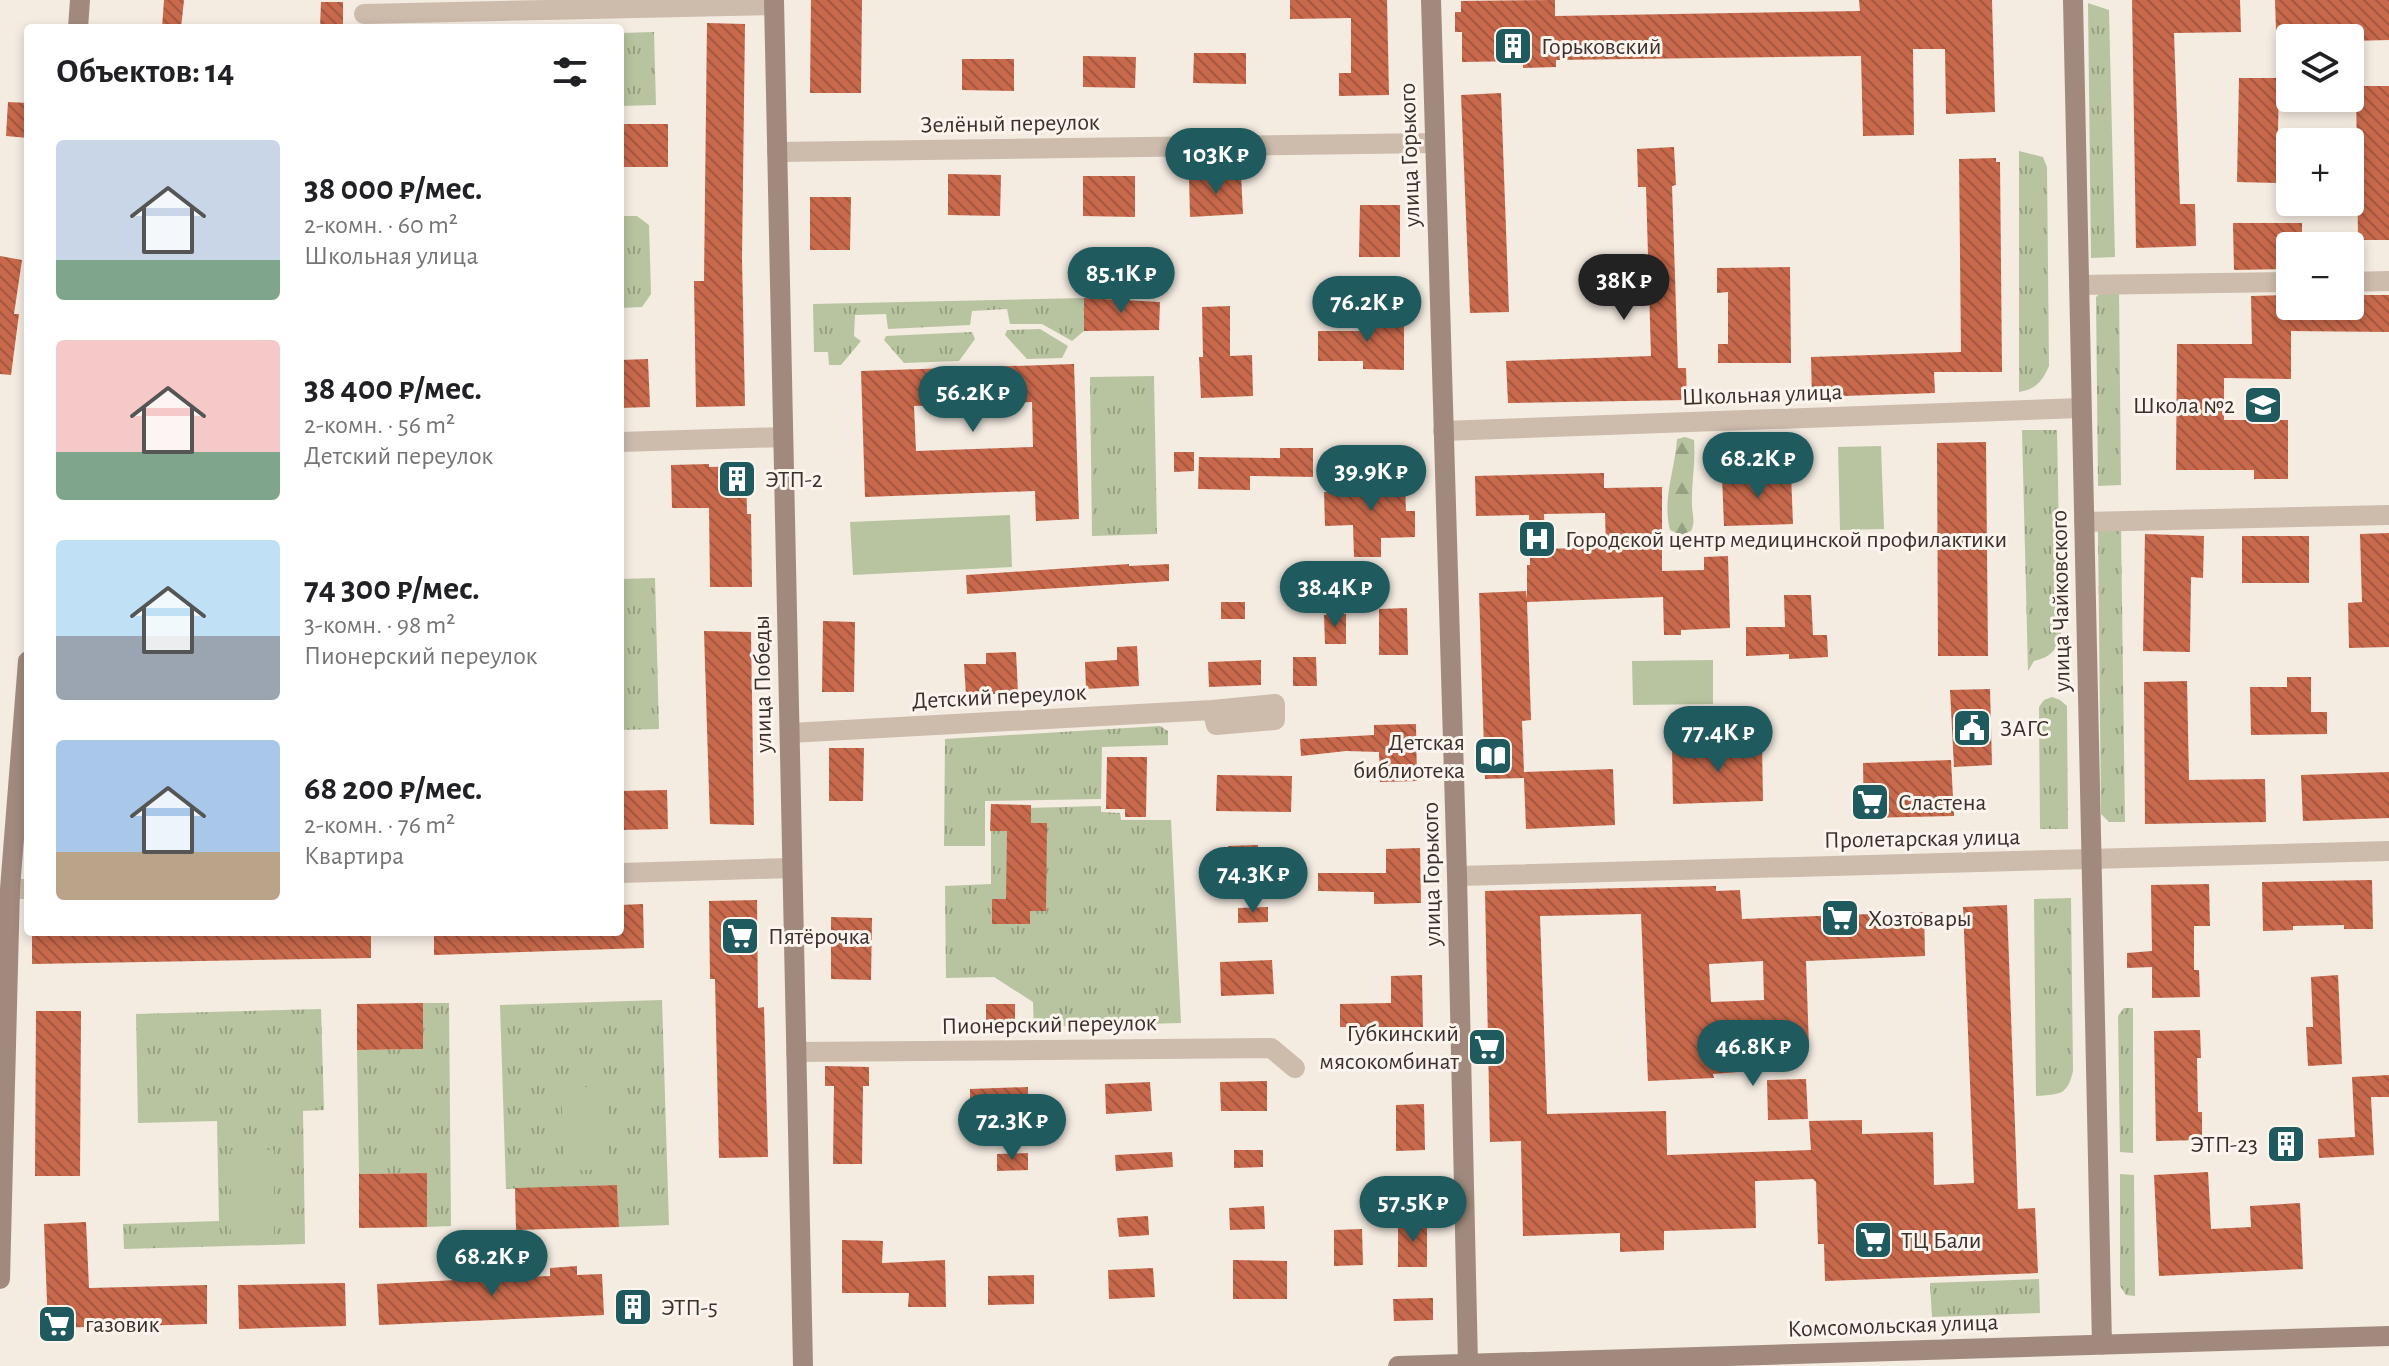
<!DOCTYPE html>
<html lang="ru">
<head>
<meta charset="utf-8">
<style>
  body { margin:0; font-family:"Alegreya Sans",sans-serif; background:#f6f6f6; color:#202124; height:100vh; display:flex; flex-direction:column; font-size:30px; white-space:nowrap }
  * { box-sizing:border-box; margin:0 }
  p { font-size:26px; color:#757577 }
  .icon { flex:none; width:44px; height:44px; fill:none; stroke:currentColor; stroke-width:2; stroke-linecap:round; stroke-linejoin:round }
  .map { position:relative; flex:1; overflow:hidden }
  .sheet { position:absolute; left:24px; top:24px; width:600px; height:912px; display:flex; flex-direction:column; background:#fff; border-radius:8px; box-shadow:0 4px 12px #0003 }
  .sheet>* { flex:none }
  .fabs { position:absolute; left:2276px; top:24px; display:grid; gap:16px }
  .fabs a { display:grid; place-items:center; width:88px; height:88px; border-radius:8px; background:#fff; box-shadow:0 4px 12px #0003; font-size:40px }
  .price { position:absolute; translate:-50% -68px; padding:0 18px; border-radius:28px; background:#1f5a5e; color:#fff; font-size:26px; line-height:52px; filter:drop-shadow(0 2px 4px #0008) }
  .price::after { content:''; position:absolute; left:50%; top:48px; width:24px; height:18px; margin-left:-12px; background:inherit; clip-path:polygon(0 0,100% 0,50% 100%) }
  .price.active { background:#222; color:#fff }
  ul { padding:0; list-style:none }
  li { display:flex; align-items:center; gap:24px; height:200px; padding:0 32px }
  li span { display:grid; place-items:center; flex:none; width:224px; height:160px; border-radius:8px; color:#555 }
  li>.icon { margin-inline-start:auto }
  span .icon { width:96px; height:96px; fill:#fffc; stroke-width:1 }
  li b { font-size:34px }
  h2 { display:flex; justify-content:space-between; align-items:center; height:96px; padding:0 32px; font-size:34px }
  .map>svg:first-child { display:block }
  .grass { fill:url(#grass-tufts) }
  .forest { fill:url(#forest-firs) }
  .garden { fill:#b8c4a0 }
  .building { fill:url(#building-back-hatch); fill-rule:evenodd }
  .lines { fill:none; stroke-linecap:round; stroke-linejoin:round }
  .street { stroke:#cdbbac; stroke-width:20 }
  .secondary { stroke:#a18a7d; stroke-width:20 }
  .labels { text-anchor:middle; stroke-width:6; stroke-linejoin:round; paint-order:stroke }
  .poi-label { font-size:24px; fill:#3b302b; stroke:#fbf5ee; text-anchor:start }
  .street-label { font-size:24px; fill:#3b302b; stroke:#fbf5ee }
</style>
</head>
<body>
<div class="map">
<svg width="2389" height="1366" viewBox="0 0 2389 1366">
  <defs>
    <pattern id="grass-tufts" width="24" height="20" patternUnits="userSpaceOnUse" patternTransform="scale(2)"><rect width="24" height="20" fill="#b8c4a0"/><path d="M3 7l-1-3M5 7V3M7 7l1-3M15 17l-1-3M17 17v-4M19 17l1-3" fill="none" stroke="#97a083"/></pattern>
    <pattern id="forest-firs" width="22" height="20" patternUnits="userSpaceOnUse" patternTransform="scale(2)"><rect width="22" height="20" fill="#b8c4a0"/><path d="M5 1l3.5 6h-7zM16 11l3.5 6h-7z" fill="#97a083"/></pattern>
    <pattern id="building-back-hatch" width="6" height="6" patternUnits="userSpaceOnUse" patternTransform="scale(2)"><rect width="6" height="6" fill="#c8694b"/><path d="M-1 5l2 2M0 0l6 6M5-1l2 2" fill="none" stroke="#a4573f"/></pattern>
  </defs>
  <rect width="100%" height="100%" fill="#f4ebe1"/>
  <path class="grass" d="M2088,3L2109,10L2115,257L2091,258Z
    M654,32L656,105L620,106V33Z
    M2019,151L2043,157L2047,167L2049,366C2042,382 2036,389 2019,392Z
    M620,216H637L649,225L651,294L642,307L620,308Z
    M2104,290L2119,291L2121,485L2098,486L2096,297Z
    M1084,298V331L1072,341L1042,324H1010L1007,309L972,311L970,325L888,329L886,314L855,315L854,336L861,341L841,365H829L828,352H814L813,304Z
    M1040,329L1068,346L1062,358L1027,359L1005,335L1007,330Z
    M972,332L975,339L959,361L904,363L884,340L886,336Z
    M1154,376L1157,534L1092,536L1090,377Z
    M2057,430L2061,636C2055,652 2050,657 2034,661L2028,671L2022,430Z
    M2121,529L2125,822H2109L2101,814L2098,530Z
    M655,578L659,729L620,730V579Z
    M2052,697L2060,700L2067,706L2068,829H2040L2039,707L2044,700Z
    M1160,726L1168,731V745L1102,747L1101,799L985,801V846H944L945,739Z
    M1101,806V812L1120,813L1121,820H1171L1181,1023L1034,1027L1033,1002L994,977L946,978L945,886L991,884V809Z
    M2071,898L2073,1071C2067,1096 2060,1094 2036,1096L2034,899Z
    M662,1000L669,1225L619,1227L617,1185L506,1189L500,1005Z
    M423,1003H449L451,1226L427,1227L426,1173L359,1174L357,1050L423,1049Z
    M2124,1008H2133V1153L2120,1152L2118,1016Z
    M321,1009L324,1110L303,1111L305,1244L124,1249L123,1224L219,1221L217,1121L138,1123L136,1014Z
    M2120,1174L2134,1175L2135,1296L2126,1295L2120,1286Z
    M2039,1279L2040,1313L1932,1317L1930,1283Z"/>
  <path class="forest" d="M1685,437L1694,440C1696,463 1691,484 1692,505C1692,515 1696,521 1691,531L1681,535L1670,530C1662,499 1675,470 1677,439Z"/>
  <path class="garden" d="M1881,446L1884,529L1840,530L1838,447Z
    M1010,515L1012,567L853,575L850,522Z
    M1713,660V704L1633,705L1632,661Z
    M606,1086L610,1169L565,1171L561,1088Z
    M231,1150H274V1237L231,1238Z"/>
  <path class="building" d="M164,0H184L181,28H162Z
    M811,0H862L861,93H810Z
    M1290,0H1387L1389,95L1339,96V73H1351V18L1290,19Z
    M1555,0V16L1860,11L1859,0H1992L1995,112L1946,114L1945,49H1913L1914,135L1863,136L1861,56L1556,60V67L1523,68V61L1462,62V32H1455V12H1461V1Z
    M2132,0H2240L2241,32L2174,33L2180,204H2195L2196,246L2136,248Z
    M2275,0H2389V40L2350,41L2347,28L2276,31Z
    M321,2H343V28H320Z
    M707,23L745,24L742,259L745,406L696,407L694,281H704Z
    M1194,53H1246V84L1193,83Z
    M1083,56L1136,57L1135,88L1083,87Z
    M962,59H1014V91L962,90Z
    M2239,78H2279L2277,183L2237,182Z
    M2356,86H2389V240H2358Z
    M1501,93L1509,312L1470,313L1461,95Z
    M8,102L28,103V138L6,136Z
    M620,124H668V167H620Z
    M1674,147L1676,185L1672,186L1678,368H1686L1687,400L1508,403L1506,361L1651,356L1646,187H1638L1637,149Z
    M1996,158V162H2000L2002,372H1934L1935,393L1812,397L1811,357L1961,352L1959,159Z
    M948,174L1001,175L1000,216L948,215Z
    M1241,174L1243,214L1190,217L1189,177Z
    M1083,176H1135V217L1083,216Z
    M810,197H851L850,250H810Z
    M1360,205H1400V257H1359Z
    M2233,223H2302V246H2290V269L2234,270Z
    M0,256L22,260L14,314H19L11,375L0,374Z
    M1790,267L1791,363H1718V344H1728V292L1717,293V268Z
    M2290,295V306H2350V295H2389V332L2291,331V379L2224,378V420H2288V479H2254V470H2176L2177,344H2252L2251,296Z
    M1084,298L1160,302L1159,330L1084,331Z
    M1230,306V356L1252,355L1253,396L1201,398L1199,357H1203L1202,307Z
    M1364,317H1404V370L1363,369V361H1318V331H1364Z
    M648,359L650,407L620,408V360Z
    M1074,364L1079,519L1036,521L1035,491L865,497L861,371ZM1032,402L1033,447L916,451L914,406Z
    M1986,442L1988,656H1938L1937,443Z
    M1280,448H1313V477L1250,476V490L1198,489L1199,457L1280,458Z
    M1174,452H1194V471L1174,472Z
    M709,464V467L746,466L747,514H751L752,587H710L709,508H672L671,465Z
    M1368,471H1391V485H1405L1406,511H1415V537L1381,538V557H1354L1353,525L1325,526L1324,492H1346V483L1368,482Z
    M1604,473V488L1662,487V571L1704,570V557L1728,556L1730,628L1681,630V635H1664L1663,597L1527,602L1531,720L1522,721L1524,772L1613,769L1615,825L1526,829L1524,778L1485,779L1479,593L1526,591L1527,599V565H1530L1529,515L1476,516L1475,476ZM1605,513L1606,547L1545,549L1544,514Z
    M1791,474L1793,524L1724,526L1722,476Z
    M2389,533V647L2349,648L2348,603L2362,602L2360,534Z
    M2145,534L2204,536L2203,578L2191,577L2190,652L2143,651Z
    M2242,536H2309V583H2242Z
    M1129,564V566L1169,564V581L967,594L966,575Z
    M1784,595H1811L1813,635H1827L1828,657L1789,659V654L1746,656V627H1785Z
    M1221,602H1245V619H1221Z
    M1407,608L1408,655H1379V609Z
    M1346,614V644H1325L1324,615Z
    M823,621L855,622L854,692H822Z
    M704,631L751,632L754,825L710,824Z
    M1137,646L1139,686L1086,689L1085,662L1117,660V647Z
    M1016,652L1018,693L966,695L964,664H986V653Z
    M1293,657H1316L1317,686H1293Z
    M1261,660V685L1209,687L1208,662Z
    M2287,677H2311V712H2327V734L2251,735L2250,687H2287Z
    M2187,681L2189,780L2265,779L2266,822L2145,824L2144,682Z
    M1990,689L1992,765L1954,767L1950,690Z
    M1416,724L1417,781L1380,782L1379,752L1346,751L1301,756L1300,739L1374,735V725Z
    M1762,743L1763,801L1673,804L1672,746Z
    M829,748H864L863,801H829Z
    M1107,757H1147L1146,817H1125V809H1106Z
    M1951,760L1954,816L1864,818L1863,763Z
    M2389,772V818L2303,821L2301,775Z
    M1217,775L1292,776L1291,812L1216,811Z
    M667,790L668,829L620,830V791Z
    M991,804L1031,805V823H1047L1046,911H1030V924H992V899H1006L1007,831H990Z
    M1258,845L1259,862L1228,864V846Z
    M1420,848L1421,903L1374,904V892L1318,891V873H1386V849Z
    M2372,880L2373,929H2344V925L2293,926V930L2263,931L2262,882Z
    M2209,884L2210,926H2194V970H2199L2200,997L2152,998V967L2127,968V953L2152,951L2151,885Z
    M1716,886V891L1740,890L1742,919L1924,912L1925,956L1806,961L1809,1048L1750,1050L1751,1071L1713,1074L1714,1078L1648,1081L1641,914L1540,916L1547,1114L1666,1111L1667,1155L1811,1150L1809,1121L1862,1120V1134L1933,1132L1934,1185L1974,1183L1963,907L2007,905L2018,1209L2035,1208L2038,1273L1825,1281L1824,1244H1818L1816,1182L1813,1179L1755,1181L1756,1228L1664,1231V1250L1620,1252V1233L1523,1236L1521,1141L1490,1142L1485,891ZM1763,961L1764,1000L1711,1002L1709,964Z
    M757,900L758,1008L764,1007L768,1157L719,1158L715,979H710L709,901Z
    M643,904L644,948L434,955V932H620V905Z
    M1268,907V922L1238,923V908Z
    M831,917L872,918L871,980L831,979Z
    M32,932H371V958L32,964Z
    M1272,960L1274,994L1221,996L1220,962Z
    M1422,975L1423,1027H1340V1004L1391,1003V976Z
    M2338,975L2342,1064L2308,1066L2306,1027H2313L2311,977Z
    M423,1003V1049L357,1050V1004Z
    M986,1004H1015V1025H986Z
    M36,1011H81L80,1176H35Z
    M2200,1030L2201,1058H2197L2198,1112H2202V1140L2156,1141L2154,1031Z
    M825,1066L869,1067V1086H863L862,1164H833L834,1086H825Z
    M2389,1075V1097H2371L2374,1155L2319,1158L2318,1139L2355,1137L2352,1077Z
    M1806,1079L1808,1119L1768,1120L1767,1080Z
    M1267,1081V1111H1221L1220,1082Z
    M1150,1082L1152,1111L1106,1114L1105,1084Z
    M1028,1087V1113L999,1114L1000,1135H970V1089Z
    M1424,1104L1425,1150L1396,1151V1105Z
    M1234,1150H1263V1167L1234,1168Z
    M1172,1152L1173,1167L1116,1171L1115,1155Z
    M1028,1153V1170L997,1171V1154Z
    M2208,1172L2211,1229L2251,1227L2250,1206L2300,1203L2303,1269L2159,1276L2154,1175Z
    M427,1173V1227L359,1228V1174Z
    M617,1185L619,1227L516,1230L515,1188Z
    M1264,1206L1265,1229L1230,1230L1229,1208Z
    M1148,1216L1149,1235L1119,1237L1117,1218Z
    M1427,1220V1267H1398V1221Z
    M86,1222L89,1288L207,1285V1324L48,1328L44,1224Z
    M1362,1229L1363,1265L1334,1266V1230Z
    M842,1240L883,1241L882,1263L945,1260L946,1307H908L909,1293H842Z
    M1233,1260L1287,1261V1299H1233Z
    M577,1266V1275L602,1274L604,1315L379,1325L377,1284L457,1280L456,1270L495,1269L496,1278L550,1276V1268Z
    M1153,1268L1155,1297L1109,1299L1108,1270Z
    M1034,1275V1304L988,1305V1276Z
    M345,1283L346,1326L239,1329L238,1285Z
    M1433,1298V1320L1394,1321L1393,1299Z"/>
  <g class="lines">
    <path class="street" d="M364,14L774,5
      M777,152L1435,143
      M2350,282L2389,281
      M2079,285L2290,282
      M1443,431L2081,408
      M620,442L783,437
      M2084,522L2389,515
      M790,733L1212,710L1275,704V720L1216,725L1212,710
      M620,873L792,868
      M1457,876L2389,851
      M10,889H28
      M796,1052L1271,1048L1295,1068"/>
    <path class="secondary" d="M774,0L803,1366
      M1431,0L1457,876L1468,1364
      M2073,0L2102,1345
      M78,28L80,0
      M0,1279L10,889L28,661
      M1398,1366L2389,1336"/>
  </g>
  <defs>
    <g id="building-square" transform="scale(2)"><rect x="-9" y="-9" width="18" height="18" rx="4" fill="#1f5a5e" stroke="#fbf5ee"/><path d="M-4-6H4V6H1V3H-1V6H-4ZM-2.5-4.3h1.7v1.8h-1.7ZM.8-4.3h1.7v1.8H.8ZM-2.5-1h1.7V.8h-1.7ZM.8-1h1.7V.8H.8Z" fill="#fff"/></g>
    <g id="school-square" transform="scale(2)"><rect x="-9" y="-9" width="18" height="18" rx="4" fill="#1f5a5e" stroke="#fbf5ee"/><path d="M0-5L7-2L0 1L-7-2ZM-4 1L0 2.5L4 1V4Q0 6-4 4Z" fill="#fff"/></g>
    <g id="hospital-square" transform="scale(2)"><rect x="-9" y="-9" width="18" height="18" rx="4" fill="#1f5a5e" stroke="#fbf5ee"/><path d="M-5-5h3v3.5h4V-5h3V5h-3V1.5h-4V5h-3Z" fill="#fff"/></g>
    <g id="civic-square" transform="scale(2)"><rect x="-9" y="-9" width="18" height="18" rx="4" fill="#1f5a5e" stroke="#fbf5ee"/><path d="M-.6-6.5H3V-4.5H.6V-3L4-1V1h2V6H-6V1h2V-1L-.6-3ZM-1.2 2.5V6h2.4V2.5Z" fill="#fff"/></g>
    <g id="library-square" transform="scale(2)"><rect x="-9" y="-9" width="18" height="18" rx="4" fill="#1f5a5e" stroke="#fbf5ee"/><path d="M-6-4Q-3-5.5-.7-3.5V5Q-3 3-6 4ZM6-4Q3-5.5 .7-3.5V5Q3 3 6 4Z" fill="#fff"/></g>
    <g id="supermarket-square" transform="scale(2)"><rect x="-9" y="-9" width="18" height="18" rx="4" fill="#1f5a5e" stroke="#fbf5ee"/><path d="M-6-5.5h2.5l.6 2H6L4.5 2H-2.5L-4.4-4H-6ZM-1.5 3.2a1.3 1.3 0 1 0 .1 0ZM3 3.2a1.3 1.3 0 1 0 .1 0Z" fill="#fff"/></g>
  </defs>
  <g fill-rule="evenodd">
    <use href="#building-square" x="1513" y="46"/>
    <use href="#school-square" x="2263" y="405"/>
    <use href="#building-square" x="737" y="479"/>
    <use href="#hospital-square" x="1537" y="539"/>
    <use href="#civic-square" x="1972" y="728"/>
    <use href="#library-square" x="1493" y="756"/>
    <use href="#supermarket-square" x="1870" y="802"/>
    <use href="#supermarket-square" x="1840" y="918"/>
    <use href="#supermarket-square" x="740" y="936"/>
    <use href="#supermarket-square" x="1487" y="1047"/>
    <use href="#building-square" x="2286" y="1144"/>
    <use href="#supermarket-square" x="1873" y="1240"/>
    <use href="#building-square" x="633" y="1307"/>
    <use href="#supermarket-square" x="57" y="1324"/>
  </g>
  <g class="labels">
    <g class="poi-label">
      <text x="1541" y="54">Горьковский</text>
      <text x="2235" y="413" text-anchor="end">Школа №2</text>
      <text x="765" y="487">ЭТП-2</text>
      <text x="1565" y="547">Городской центр медицинской профилактики</text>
      <text x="2000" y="736">ЗАГС</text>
      <text x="1465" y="750" text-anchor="end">Детская<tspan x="1465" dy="28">библиотека</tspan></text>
      <text x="1898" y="810">Сластена</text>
      <text x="1868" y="926">Хозтовары</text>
      <text x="768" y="944">Пятёрочка</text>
      <text x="1459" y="1041" text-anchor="end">Губкинский<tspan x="1459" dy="28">мясокомбинат</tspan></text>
      <text x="2258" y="1152" text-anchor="end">ЭТП-23</text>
      <text x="1901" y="1248">ТЦ Бали</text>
      <text x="661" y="1315">ЭТП-5</text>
      <text x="85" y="1332">газовик</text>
    </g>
    <g class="street-label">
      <text transform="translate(1010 123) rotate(-1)" y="8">Зелёный переулок</text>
      <text transform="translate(1409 155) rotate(-92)" y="8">улица Горького</text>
      <text transform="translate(1762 394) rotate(-2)" y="8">Школьная улица</text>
      <text transform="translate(2060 601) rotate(-91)" y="8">улица Чайковского</text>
      <text transform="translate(762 684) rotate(-91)" y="8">улица Победы</text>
      <text transform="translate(999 696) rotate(-3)" y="8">Детский переулок</text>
      <text transform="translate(1922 838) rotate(-1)" y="8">Пролетарская улица</text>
      <text transform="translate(1431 874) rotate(-91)" y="8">улица Горького</text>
      <text transform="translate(1049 1024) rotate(-1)" y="8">Пионерский переулок</text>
      <text transform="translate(1893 1325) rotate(-2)" y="8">Комсомольская улица</text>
    </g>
  </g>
</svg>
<div class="fabs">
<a><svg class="icon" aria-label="layers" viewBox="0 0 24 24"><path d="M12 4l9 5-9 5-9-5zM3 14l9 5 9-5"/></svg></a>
<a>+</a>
<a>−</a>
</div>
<b class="price" style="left:1216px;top:196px">103K ₽</b>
<b class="price" style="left:1121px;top:315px">85.1K ₽</b>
<b class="price active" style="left:1624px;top:322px">38K ₽</b>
<b class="price" style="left:1367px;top:344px">76.2K ₽</b>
<b class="price" style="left:973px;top:434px">56.2K ₽</b>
<b class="price" style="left:1758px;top:500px">68.2K ₽</b>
<b class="price" style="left:1371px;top:513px">39.9K ₽</b>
<b class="price" style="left:1335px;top:629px">38.4K ₽</b>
<b class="price" style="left:1718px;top:774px">77.4K ₽</b>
<b class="price" style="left:1253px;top:915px">74.3K ₽</b>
<b class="price" style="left:1753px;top:1088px">46.8K ₽</b>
<b class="price" style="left:1012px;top:1162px">72.3K ₽</b>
<b class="price" style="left:1413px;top:1244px">57.5K ₽</b>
<b class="price" style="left:492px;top:1298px">68.2K ₽</b>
<section class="sheet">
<h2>Объектов: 14<svg class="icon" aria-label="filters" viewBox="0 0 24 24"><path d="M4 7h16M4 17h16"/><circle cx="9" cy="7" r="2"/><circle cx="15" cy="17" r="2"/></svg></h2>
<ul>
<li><span style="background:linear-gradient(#c9d6e8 75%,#7fa58c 0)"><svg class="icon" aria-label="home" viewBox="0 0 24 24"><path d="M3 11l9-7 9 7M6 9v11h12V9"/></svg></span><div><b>38 000 ₽/мес.</b><p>2-комн. · 60 m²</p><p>Школьная улица</p></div></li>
<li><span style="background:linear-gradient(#f6c9c9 70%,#7fa58c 0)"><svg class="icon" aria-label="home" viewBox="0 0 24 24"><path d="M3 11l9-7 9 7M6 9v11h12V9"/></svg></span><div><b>38 400 ₽/мес.</b><p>2-комн. · 56 m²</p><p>Детский переулок</p></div></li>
<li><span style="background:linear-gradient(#bfe0f5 60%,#9aa5b1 0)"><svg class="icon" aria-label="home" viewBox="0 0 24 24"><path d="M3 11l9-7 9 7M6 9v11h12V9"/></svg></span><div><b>74 300 ₽/мес.</b><p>3-комн. · 98 m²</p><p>Пионерский переулок</p></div></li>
<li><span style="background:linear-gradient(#a9c7e8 70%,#b9a48a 0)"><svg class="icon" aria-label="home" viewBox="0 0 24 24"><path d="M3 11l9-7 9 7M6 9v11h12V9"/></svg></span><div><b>68 200 ₽/мес.</b><p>2-комн. · 76 m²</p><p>Квартира</p></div></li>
</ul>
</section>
</div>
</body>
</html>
